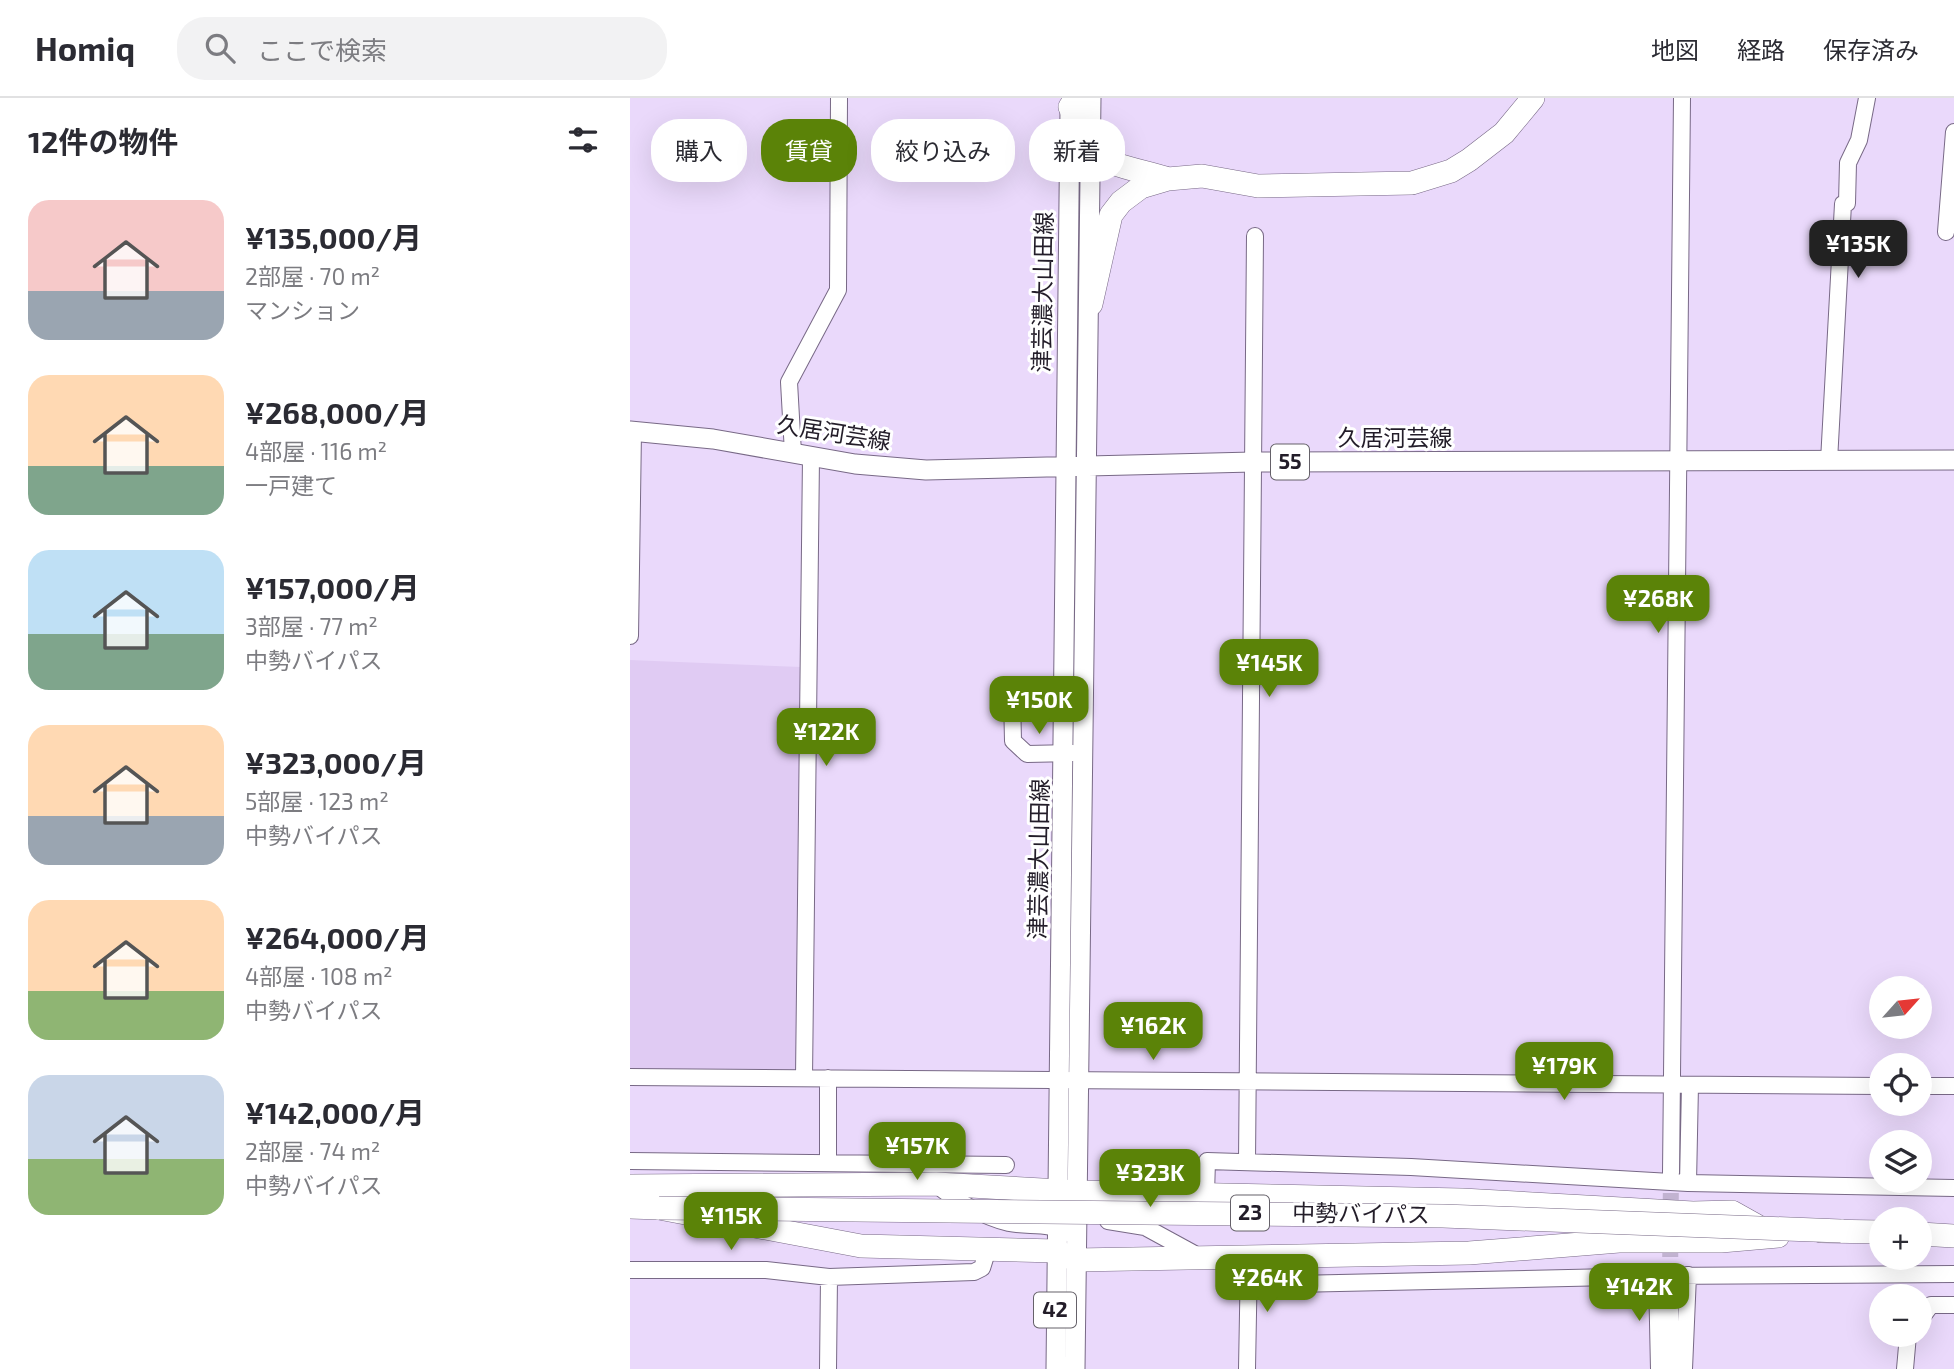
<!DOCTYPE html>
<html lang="ja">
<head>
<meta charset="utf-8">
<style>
  body { margin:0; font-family:"Exo 2","Noto Sans JP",sans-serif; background:#f2f2f3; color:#2b2b33; height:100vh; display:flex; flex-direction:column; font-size:26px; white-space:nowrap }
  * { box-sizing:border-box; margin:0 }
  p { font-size:23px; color:#7c7c81 }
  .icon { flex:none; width:38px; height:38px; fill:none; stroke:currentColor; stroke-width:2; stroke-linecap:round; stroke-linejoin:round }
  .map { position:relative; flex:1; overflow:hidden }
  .drawer { display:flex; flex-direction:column; background:#fff; width:630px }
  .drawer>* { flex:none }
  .guide { position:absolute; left:21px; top:21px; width:665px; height:63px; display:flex; gap:14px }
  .needle { width:46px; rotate:63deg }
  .buttons { position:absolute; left:1239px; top:878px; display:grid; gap:14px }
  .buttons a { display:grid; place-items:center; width:63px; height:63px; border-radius:50%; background:#fff; box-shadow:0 7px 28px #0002; font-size:35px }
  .price { position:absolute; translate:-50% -60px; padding:0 16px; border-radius:14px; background:#5b8308; color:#fff; font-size:23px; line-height:46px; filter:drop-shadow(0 2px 4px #0008) }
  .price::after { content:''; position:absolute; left:50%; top:42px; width:21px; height:16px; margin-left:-10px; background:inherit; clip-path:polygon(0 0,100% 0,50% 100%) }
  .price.current { background:#222; color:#fff }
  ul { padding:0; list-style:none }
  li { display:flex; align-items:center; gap:21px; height:175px; padding:0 28px }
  li span { display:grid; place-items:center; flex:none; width:196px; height:140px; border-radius:21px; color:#555 }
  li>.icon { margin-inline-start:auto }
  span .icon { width:84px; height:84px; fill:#fffc; stroke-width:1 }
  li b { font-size:30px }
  h2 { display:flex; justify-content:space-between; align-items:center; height:84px; padding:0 28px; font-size:30px }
  .tag { padding:0 24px; border-radius:28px; background:#fff; box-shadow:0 7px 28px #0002; font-size:24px; line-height:63px }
  .tag.current { background:#5b8308; color:#fff }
  header { display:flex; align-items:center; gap:42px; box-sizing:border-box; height:98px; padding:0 35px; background:#fff; border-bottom:2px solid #e1e1e2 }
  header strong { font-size:33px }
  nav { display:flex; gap:38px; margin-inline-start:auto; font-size:24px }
  .search { width:490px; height:63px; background:#f2f2f3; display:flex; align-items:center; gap:18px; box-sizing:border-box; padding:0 24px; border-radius:28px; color:#7c7c81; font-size:26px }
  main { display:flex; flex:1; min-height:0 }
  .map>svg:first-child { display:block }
  .built { fill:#e0cbf3 }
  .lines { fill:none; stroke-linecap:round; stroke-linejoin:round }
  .minor-tunnel { stroke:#c2b3d1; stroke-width:16; stroke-dasharray:16 8; stroke-linecap:butt }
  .minor-casing { stroke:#786986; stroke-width:18 }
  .major-casing { stroke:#786986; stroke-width:21 }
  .highway-casing { stroke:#786986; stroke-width:24 }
  .minor { stroke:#fff; stroke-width:16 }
  .major { stroke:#fff; stroke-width:19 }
  .highway { stroke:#fff; stroke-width:23 }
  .highway-bridge-casing { stroke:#786986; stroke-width:24; stroke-linecap:butt }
  .highway-bridge { stroke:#fff; stroke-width:23 }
  .labels { text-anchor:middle; stroke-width:6; stroke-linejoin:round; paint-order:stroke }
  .shield { fill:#fff; stroke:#656169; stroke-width:2 }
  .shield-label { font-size:21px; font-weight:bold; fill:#231d29 }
  .street-label { font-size:23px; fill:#231d29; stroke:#fff }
</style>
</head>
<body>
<header>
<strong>Homiq</strong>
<div class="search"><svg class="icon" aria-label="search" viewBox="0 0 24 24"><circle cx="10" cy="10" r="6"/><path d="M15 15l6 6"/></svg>ここで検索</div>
<nav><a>地図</a><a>経路</a><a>保存済み</a></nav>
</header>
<main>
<section class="drawer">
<h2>12件の物件<svg class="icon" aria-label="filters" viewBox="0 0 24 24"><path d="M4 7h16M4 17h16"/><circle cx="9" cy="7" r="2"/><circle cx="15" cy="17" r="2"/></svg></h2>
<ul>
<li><span style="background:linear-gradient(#f6c9c9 65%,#9aa5b1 0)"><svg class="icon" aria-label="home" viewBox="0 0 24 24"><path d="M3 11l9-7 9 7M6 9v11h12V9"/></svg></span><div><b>¥135,000/月</b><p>2部屋 · 70 m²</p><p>マンション</p></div></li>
<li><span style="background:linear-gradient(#ffd9b3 65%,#7fa58c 0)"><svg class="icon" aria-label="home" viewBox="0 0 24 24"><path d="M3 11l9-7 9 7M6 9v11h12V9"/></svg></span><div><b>¥268,000/月</b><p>4部屋 · 116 m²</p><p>一戸建て</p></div></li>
<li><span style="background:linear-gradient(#bfe0f5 60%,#7fa58c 0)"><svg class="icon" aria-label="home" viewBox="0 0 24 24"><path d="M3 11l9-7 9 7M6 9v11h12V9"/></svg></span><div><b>¥157,000/月</b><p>3部屋 · 77 m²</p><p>中勢バイパス</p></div></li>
<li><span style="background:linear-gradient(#ffd9b3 65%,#9aa5b1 0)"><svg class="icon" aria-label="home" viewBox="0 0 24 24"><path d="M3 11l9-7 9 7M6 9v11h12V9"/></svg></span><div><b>¥323,000/月</b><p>5部屋 · 123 m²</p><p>中勢バイパス</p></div></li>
<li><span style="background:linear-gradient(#ffd9b3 65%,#8fb573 0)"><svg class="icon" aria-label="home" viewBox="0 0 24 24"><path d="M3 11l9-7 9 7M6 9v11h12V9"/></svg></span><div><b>¥264,000/月</b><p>4部屋 · 108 m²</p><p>中勢バイパス</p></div></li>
<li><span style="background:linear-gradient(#c9d6e8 60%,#8fb573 0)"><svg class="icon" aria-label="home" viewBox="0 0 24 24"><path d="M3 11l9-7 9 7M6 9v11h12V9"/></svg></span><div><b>¥142,000/月</b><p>2部屋 · 74 m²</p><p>中勢バイパス</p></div></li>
</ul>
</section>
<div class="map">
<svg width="1324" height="1271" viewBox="0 0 1324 1271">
  <rect width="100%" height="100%" fill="#ead9fb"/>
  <path class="built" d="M0,562L171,569L167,973L0,970Z"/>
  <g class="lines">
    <path class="minor-tunnel" d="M1040,1183L1041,1075"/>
    <g class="minor-casing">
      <path id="minor" d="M1316,134L1324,34
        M163,355L159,284L208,192L209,0
        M1199,363L1213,106L1217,105L1218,65L1229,42L1237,0
        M0,538L3,333
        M382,598L383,643L397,656L443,655
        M0,979L1251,988
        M174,980L181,359
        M198,980V1065
        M1290,988H1324
        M0,1063L376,1067
        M617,1064L625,138
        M1041,1075L1052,0
        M1058,1085L1060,987
        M306,1086C325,1103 354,1119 379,1125C399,1129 419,1124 438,1135
        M576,1096L577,1063L781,1069L1058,1085L1324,1090
        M478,1123L515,1129L570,1159
        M0,1172H136L199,1179L344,1174L352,1170L357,1154
        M1027,1178L1029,1271
        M619,1187L1027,1178L1324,1176
        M1290,1222L1301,1207H1324
        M198,1271L199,1179
        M617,1271L619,1160
        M1040,1271V1183
        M1054,1271L1058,1177
        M1275,1271L1278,1237"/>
    </g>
    <g class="major-casing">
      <path id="major" d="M0,333L83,341L225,366L296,372L623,364L1324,362
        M426,1271L440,12
        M445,1271L461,0"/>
    </g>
    <g class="highway-casing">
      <path id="highway" d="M446,0L440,9C446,21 451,39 459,50C473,68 516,73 538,81
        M461,206L481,117L491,104L511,89L538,81L572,78L628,88L782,85L821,73L839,62L874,35L903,0
        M0,1088L306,1086L448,1094L832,1102L1063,1115L1102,1114L1136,1133
        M0,1109L29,1110L231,1148L426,1153L446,1162L839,1155L989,1143H1091L1148,1138
        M1191,1133L1251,1134
        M1290,1136L1324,1138"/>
    </g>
    <use href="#minor" class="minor"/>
    <use href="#major" class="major"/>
    <use href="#highway" class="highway"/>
    <g class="highway-bridge-casing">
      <path id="highway-bridge" d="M29,1110L813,1118L1211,1133"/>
    </g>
    <use href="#highway-bridge" class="highway-bridge"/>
  </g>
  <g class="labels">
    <g class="shield">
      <rect x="641" y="346.5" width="38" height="35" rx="5"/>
      <rect x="601" y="1097.5" width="38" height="35" rx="5"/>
      <rect x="404" y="1194.5" width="42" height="35" rx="5"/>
    </g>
    <g class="shield-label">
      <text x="660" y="371">55</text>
      <text x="620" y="1122">23</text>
      <text x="425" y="1219">42</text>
    </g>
    <g class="street-label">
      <text transform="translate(413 194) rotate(-89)" y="8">津芸濃大山田線</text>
      <text transform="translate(204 335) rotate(9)" y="8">久居河芸線</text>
      <text x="765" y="348">久居河芸線</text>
      <text transform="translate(409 761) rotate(-89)" y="8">津芸濃大山田線</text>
      <text transform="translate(731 1116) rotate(1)" y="8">中勢バイパス</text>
    </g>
  </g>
</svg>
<div class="buttons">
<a><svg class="needle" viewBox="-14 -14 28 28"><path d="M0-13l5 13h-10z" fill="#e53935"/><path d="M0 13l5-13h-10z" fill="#7c7c81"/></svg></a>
<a><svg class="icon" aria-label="locate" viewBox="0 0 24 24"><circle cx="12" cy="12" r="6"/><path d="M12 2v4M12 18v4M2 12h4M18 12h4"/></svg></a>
<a><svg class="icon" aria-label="layers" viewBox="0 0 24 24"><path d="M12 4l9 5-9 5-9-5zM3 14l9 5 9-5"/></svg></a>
<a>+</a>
<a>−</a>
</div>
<b class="price current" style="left:1228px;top:182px">¥135K</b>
<b class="price" style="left:1028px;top:537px">¥268K</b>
<b class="price" style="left:639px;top:601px">¥145K</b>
<b class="price" style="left:409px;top:638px">¥150K</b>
<b class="price" style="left:196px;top:670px">¥122K</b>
<b class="price" style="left:523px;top:964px">¥162K</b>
<b class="price" style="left:934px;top:1004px">¥179K</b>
<b class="price" style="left:287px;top:1084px">¥157K</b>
<b class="price" style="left:520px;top:1111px">¥323K</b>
<b class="price" style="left:101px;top:1154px">¥115K</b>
<b class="price" style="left:637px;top:1216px">¥264K</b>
<b class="price" style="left:1009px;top:1225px">¥142K</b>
<div class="guide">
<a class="tag">購入</a>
<a class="tag current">賃貸</a>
<a class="tag">絞り込み</a>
<a class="tag">新着</a>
</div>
</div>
</main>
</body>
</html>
